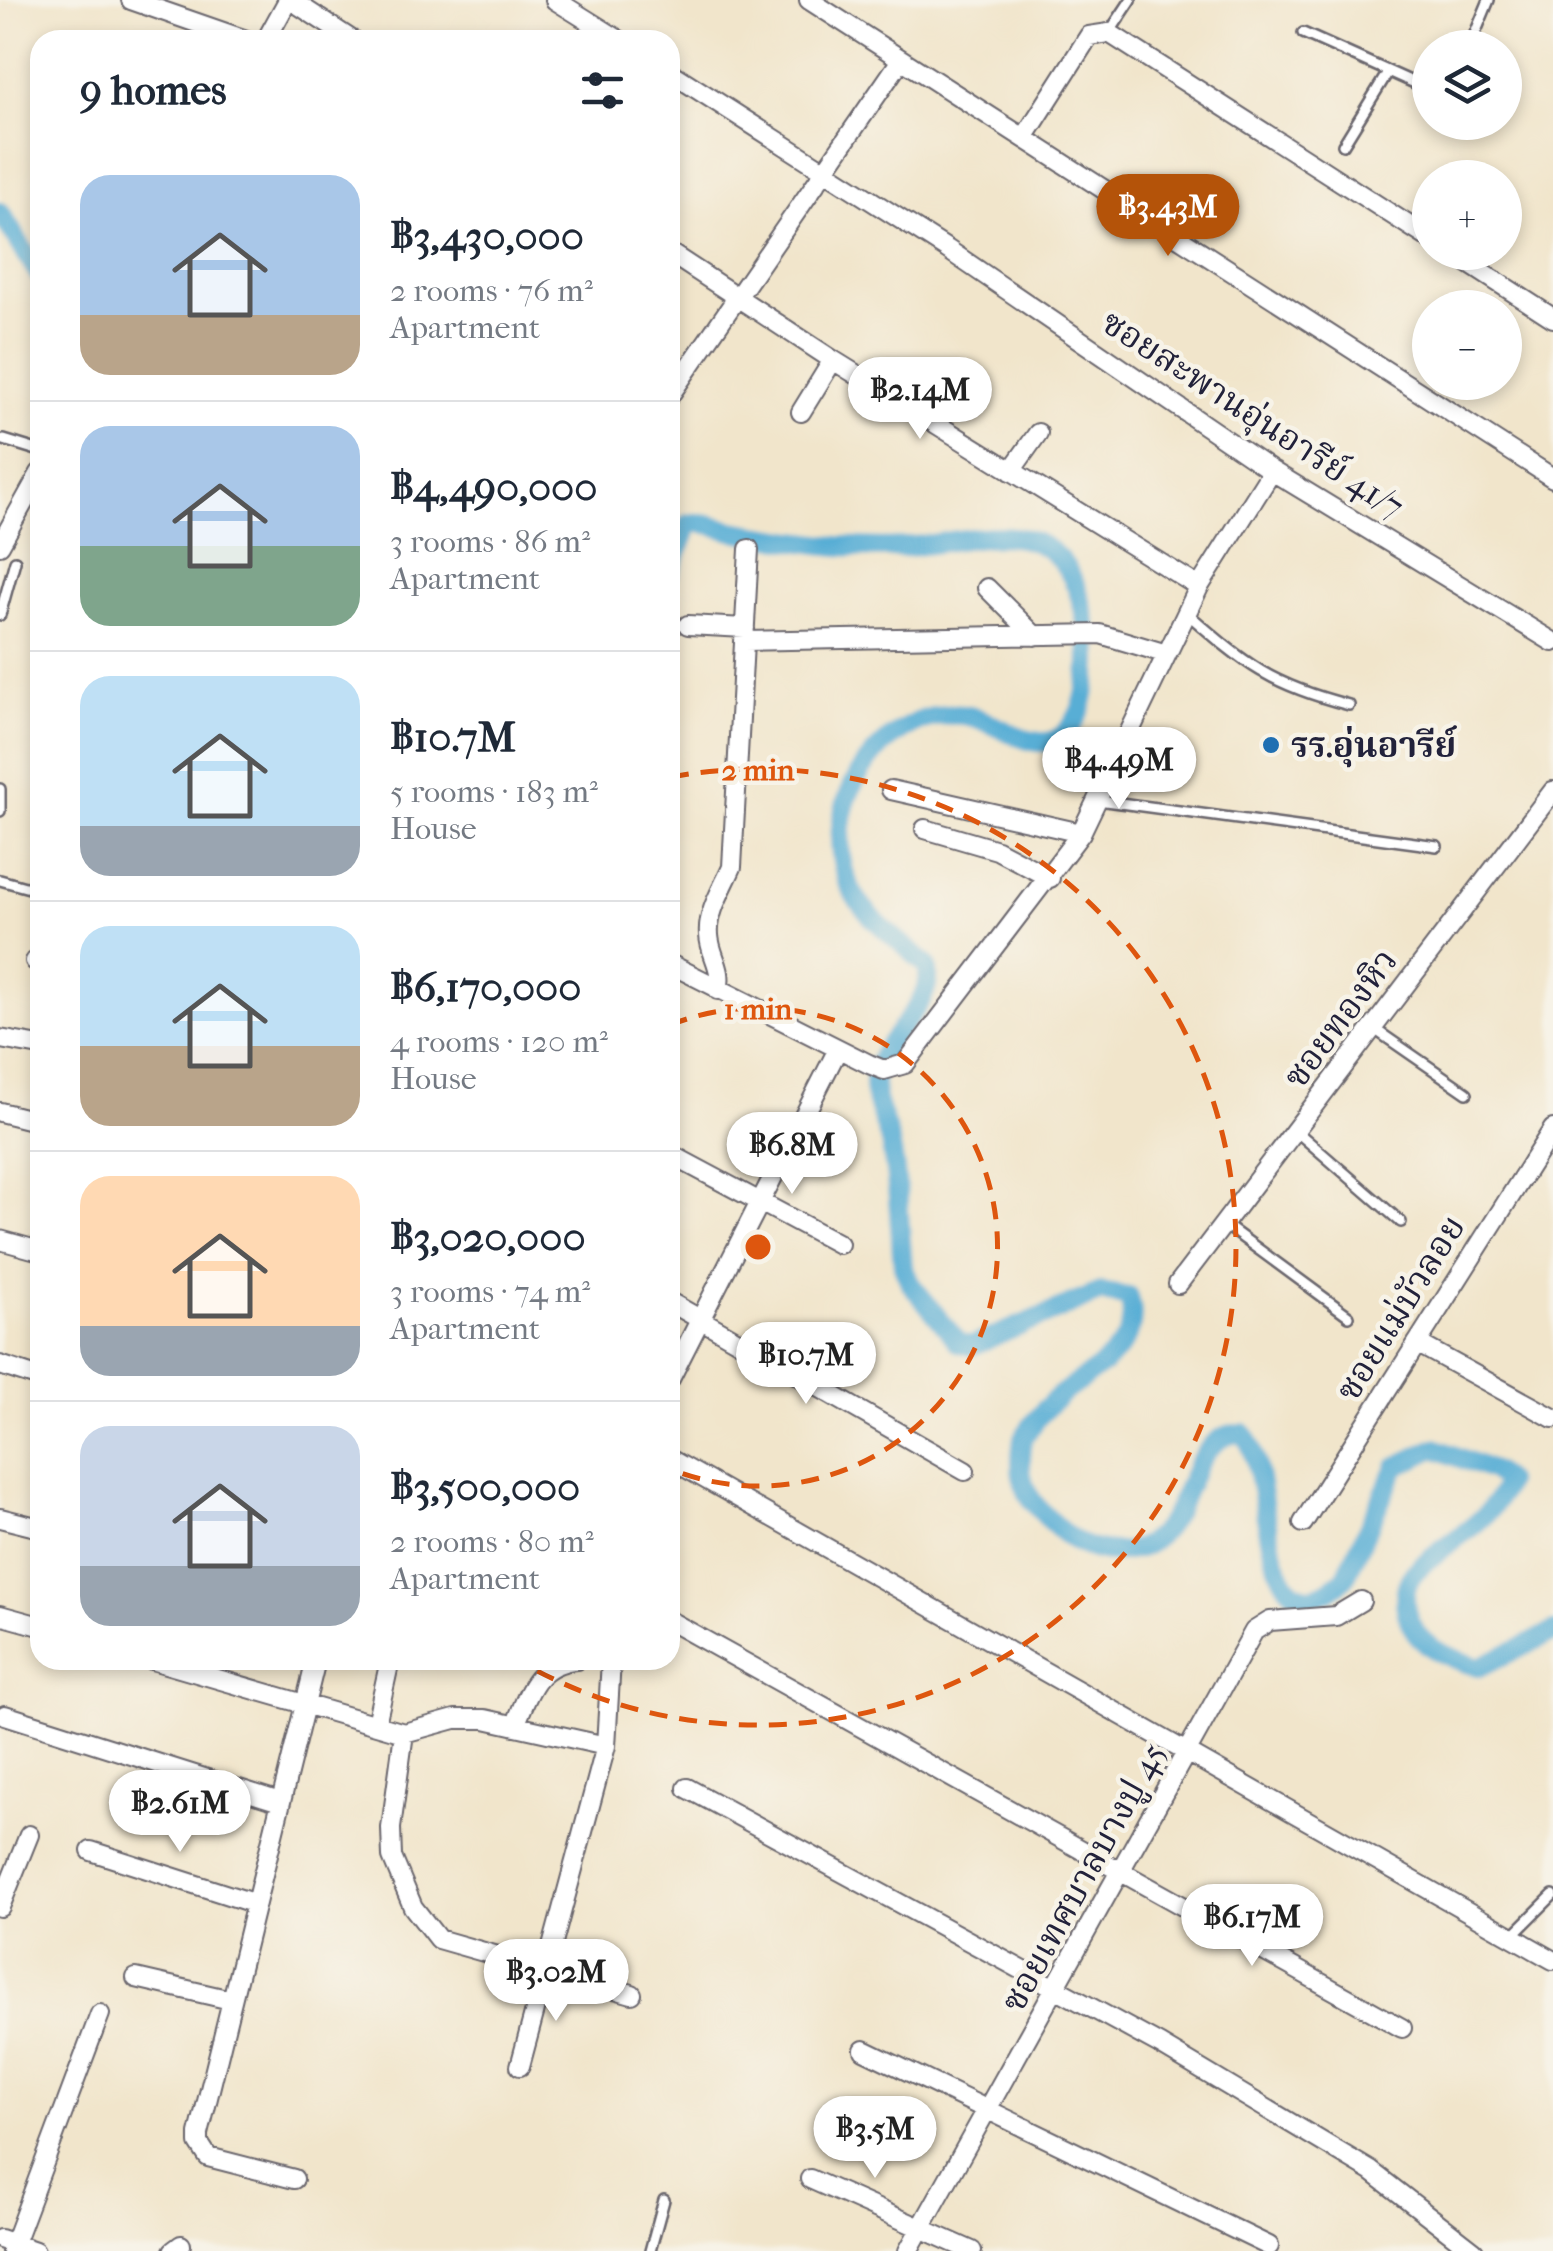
<!DOCTYPE html>
<html lang="en">
<head>
<meta charset="utf-8">
<style>
  body { margin:0; font-family:"IM FELL French Canon","Noto Serif Thai",serif; background:#f6f6f7; color:#1f2937; height:100vh; display:flex; flex-direction:column; font-size:38px; white-space:nowrap }
  * { box-sizing:border-box; margin:0 }
  p { font-size:32px; color:#747a83 }
  .icon { flex:none; width:55px; height:55px; fill:none; stroke:currentColor; stroke-width:2; stroke-linecap:round; stroke-linejoin:round }
  .map { position:relative; flex:1; overflow:hidden }
  .panel { position:absolute; left:30px; top:30px; width:650px; height:1640px; display:flex; flex-direction:column; background:#fff; border-radius:30px; box-shadow:0 5px 15px #0003 }
  .panel>* { flex:none }
  .tools { position:absolute; left:1412px; top:30px; display:grid; gap:20px }
  .tools a { display:grid; place-items:center; width:110px; height:110px; border-radius:50%; background:#fff; box-shadow:0 5px 15px #0003; font-size:50px }
  .price { position:absolute; translate:-50% -85px; padding:0 22px; border-radius:35px; background:#fff; color:#222; font-size:32px; line-height:65px; filter:drop-shadow(0 2px 5px #0008) }
  .price::after { content:''; position:absolute; left:50%; top:60px; width:30px; height:22px; margin-left:-15px; background:inherit; clip-path:polygon(0 0,100% 0,50% 100%) }
  .price.on { background:#b45309; color:#fff }
  ul { padding:0; list-style:none }
  li { display:flex; align-items:center; gap:30px; height:250px; padding:0 50px }
  li+li { border-top:2px solid #e0e1e3 }
  li span { display:grid; place-items:center; flex:none; width:280px; height:200px; border-radius:30px; color:#555 }
  li>.icon { margin-inline-start:auto }
  span .icon { width:120px; height:120px; fill:#fffc; stroke-width:1 }
  li b { font-size:42px }
  h2 { display:flex; justify-content:space-between; align-items:center; height:120px; padding:0 50px; font-size:42px }
  .map>svg:first-child { display:block }
  .lines { fill:none; stroke-linecap:round; stroke-linejoin:round }
  .canal { stroke:#59aed5; stroke-width:20 }
  .lane-casing { stroke:#6a666d; stroke-width:14 }
  .street-casing { stroke:#6a666d; stroke-width:22 }
  .lane { stroke:#fff; stroke-width:9 }
  .street { stroke:#fff; stroke-width:18 }
  .ring { fill:none; stroke:#de560e; stroke-width:5; stroke-dasharray:18 12 }
  .poi-dot { fill:#1f6fb2; stroke:#f7f3e8; stroke-width:4 }
  .labels { text-anchor:middle; stroke-width:9; stroke-linejoin:round; paint-order:stroke }
  .street-label { font-size:35px; fill:#22223b; stroke:#f7f3e8 }
  .poi-label { font-size:35px; font-weight:bold; fill:#22223b; stroke:#f7f3e8; text-anchor:start }
  .centre { fill:#de560e; stroke:#f7f3e8; stroke-width:5 }
  .ring-label { font-size:30px; text-anchor:middle; font-weight:bold; fill:#de560e; stroke:#f7f3e8; stroke-width:9; stroke-linejoin:round; paint-order:stroke }
</style>
</head>
<body>
<div class="map">
<svg width="1553" height="2251" viewBox="0 0 1553 2251">
  <rect width="100%" height="100%" fill="#f7f3e8"/>
  <filter id="ink" filterUnits="userSpaceOnUse"><feTurbulence type="fractalNoise" baseFrequency=".01" numOctaves="2"/><feDisplacementMap in="SourceGraphic" scale="20" xChannelSelector="R" yChannelSelector="G"/><feConvolveMatrix kernelMatrix="1 2 1 2 8 2 1 2 1" color-interpolation-filters="sRGB"/></filter>
  <filter id="wash" filterUnits="userSpaceOnUse"><feTurbulence type="fractalNoise" baseFrequency=".0048" numOctaves="4" result="noise"/><feDisplacementMap in="SourceGraphic" scale="40" xChannelSelector="R" yChannelSelector="G"/><feGaussianBlur stdDeviation="2.25" result="paint"/><feColorMatrix in="noise" values="0 0 0 0 0 0 0 0 0 0 0 0 0 0 0 0 0 1.4 0 .05"/><feComposite in="paint" operator="in"/></filter>
  <g filter="url(#wash)">
    <rect width="100%" height="100%" fill="#f1e5cb"/>
    <g class="lines">
      <path class="canal" d="M0,212L40,276
        M670,572L689,524C704,520 718,528 733,531C768,537 803,543 838,546C861,547 884,549 907,547C984,539 1060,507 1084,612C1091,643 1092,689 1077,717C1048,773 1001,719 964,715C902,708 846,769 841,827C834,901 879,921 927,966C937,1004 882,1037 875,1074C870,1097 885,1120 890,1142C899,1182 899,1225 903,1266L910,1283L959,1343L972,1346L1101,1292L1129,1297C1145,1348 1091,1370 1059,1396C1044,1408 1034,1422 1023,1438C1019,1466 1019,1487 1039,1509C1061,1533 1081,1552 1115,1552C1198,1552 1176,1433 1243,1433C1273,1459 1255,1658 1345,1578L1396,1467L1435,1448L1493,1471L1506,1482C1489,1528 1445,1539 1414,1573C1408,1580 1405,1591 1405,1601C1408,1643 1442,1656 1479,1667L1553,1632"/>
    </g>
  </g>
  <g filter="url(#ink)">
    <g class="lines">
      <g class="lane-casing">
        <path id="lane" d="M1109,33L1131,0
          M1303,33L1430,90
          M1469,48L1489,0
          M1343,145L1388,72
          M4,440L40,451
          M1187,613C1246,665 1271,685 1349,705
          M0,615L15,561
          M0,789V811
          M1098,800L1437,846
          M0,880L40,891
          M1373,1028L1467,1093
          M1295,1130L1401,1222
          M1224,1224L1349,1316
          M1513,1935L1553,1895
          M650,2251L664,2200"/>
      </g>
      <g class="street-casing">
        <path id="street" d="M131,0L246,40
          M291,0L352,40
          M555,0L619,40
          M809,0L1553,478
          M266,40L288,0
          M670,72L947,249L1272,471L1553,642
          M1024,138L1089,36L1109,33L1430,239
          M1451,252L1553,318
          M670,253L833,360L1199,587
          M670,395L901,60
          M801,412L833,360
          M1011,471L1038,433
          M0,545L40,473
          M987,588L1035,636
          M688,625L745,628
          M744,641L1100,634L1167,654
          M891,790L1081,833
          M925,829L997,850L1050,878
          M35,961L40,963
          M670,964L869,1064L884,1070L905,1064L1081,833L1199,587L1272,471
          M718,990C724,968 710,956 709,935C707,912 723,888 732,867L749,549
          M0,1039L40,1046
          M0,1112L40,1122
          M670,1154L839,1244
          M0,1240L40,1251
          M1178,1284L1553,791
          M670,1302L965,1471
          M1417,1343L1553,1418
          M0,1365L40,1378
          M670,1379L837,1051
          M670,1459L1553,1960
          M0,1518L40,1528
          M1303,1523L1553,1129
          M0,1615L40,1626
          M670,1621L1402,2028
          M152,1660L404,1733L455,1719H485L606,1746
          M5,1715L277,1801
          M376,1724L390,1660
          M515,1726C528,1694 536,1663 576,1660
          M404,1733L391,1828L392,1857L413,1907L438,1939L632,1994
          M687,1788L1160,2045L1371,2171L1474,2251
          M91,1851L253,1903
          M0,1907L29,1835
          M136,1978L231,2000
          M864,2050L1269,2246
          M520,2066L606,1746L611,1660
          M294,2179L208,2157L199,2143V2134L316,1660
          M810,2179L972,2251
          M0,2239L35,2251
          M11,2251L100,2014
          M173,2251L181,2245
          M908,2251L1254,1631L1270,1621L1336,1616L1361,1601"/>
      </g>
      <use href="#lane" class="lane"/>
      <use href="#street" class="street"/>
    </g>
  </g>
  <g class="ring">
    <path d="M670 1025A239 239 0 1 1 670 1469"/>
    <path d="M671 777A478 478 0 1 1 519 1661"/>
  </g>
  <circle class="poi-dot" cx="1271" cy="745" r="10"/>
  <g class="labels">
    <g class="street-label">
      <text transform="translate(1253 414) rotate(33)" y="12">ซอยสะพานอุ่นอารีย์ 41/7</text>
      <text transform="translate(1340 1018) rotate(-53)" y="12">ซอยทองหิว</text>
      <text transform="translate(1400 1308) rotate(-58)" y="12">ซอยแม่บัวลอย</text>
      <text transform="translate(1083 1877) rotate(-61)" y="12">ซอยเทศบาลบางปู 45</text>
    </g>
    <g class="poi-label">
      <text x="1291" y="757">รร.อุ่นอารีย์</text>
    </g>
  </g>
  <circle cx="758" cy="1247" r="15" class="centre"/>
  <g class="ring-label">
    <text x="758" y="780">2 min</text>
    <text x="758" y="1019">1 min</text>
  </g>
</svg>
<div class="tools">
<a><svg class="icon" aria-label="layers" viewBox="0 0 24 24"><path d="M12 4l9 5-9 5-9-5zM3 14l9 5 9-5"/></svg></a>
<a>+</a>
<a>−</a>
</div>
<b class="price on" style="left:1168px;top:259px">฿3.43M</b>
<b class="price" style="left:920px;top:442px">฿2.14M</b>
<b class="price" style="left:1119px;top:812px">฿4.49M</b>
<b class="price" style="left:792px;top:1197px">฿6.8M</b>
<b class="price" style="left:806px;top:1407px">฿10.7M</b>
<b class="price" style="left:180px;top:1855px">฿2.61M</b>
<b class="price" style="left:1252px;top:1969px">฿6.17M</b>
<b class="price" style="left:556px;top:2024px">฿3.02M</b>
<b class="price" style="left:875px;top:2181px">฿3.5M</b>
<section class="panel">
<h2>9 homes<svg class="icon" aria-label="filters" viewBox="0 0 24 24"><path d="M4 7h16M4 17h16"/><circle cx="9" cy="7" r="2"/><circle cx="15" cy="17" r="2"/></svg></h2>
<ul>
<li><span style="background:linear-gradient(#a9c7e8 70%,#b9a48a 0)"><svg class="icon" aria-label="home" viewBox="0 0 24 24"><path d="M3 11l9-7 9 7M6 9v11h12V9"/></svg></span><div><b>฿3,430,000</b><p>2 rooms · 76 m²</p><p>Apartment</p></div></li>
<li><span style="background:linear-gradient(#a9c7e8 60%,#7fa58c 0)"><svg class="icon" aria-label="home" viewBox="0 0 24 24"><path d="M3 11l9-7 9 7M6 9v11h12V9"/></svg></span><div><b>฿4,490,000</b><p>3 rooms · 86 m²</p><p>Apartment</p></div></li>
<li><span style="background:linear-gradient(#bfe0f5 75%,#9aa5b1 0)"><svg class="icon" aria-label="home" viewBox="0 0 24 24"><path d="M3 11l9-7 9 7M6 9v11h12V9"/></svg></span><div><b>฿10.7M</b><p>5 rooms · 183 m²</p><p>House</p></div></li>
<li><span style="background:linear-gradient(#bfe0f5 60%,#b9a48a 0)"><svg class="icon" aria-label="home" viewBox="0 0 24 24"><path d="M3 11l9-7 9 7M6 9v11h12V9"/></svg></span><div><b>฿6,170,000</b><p>4 rooms · 120 m²</p><p>House</p></div></li>
<li><span style="background:linear-gradient(#ffd9b3 75%,#9aa5b1 0)"><svg class="icon" aria-label="home" viewBox="0 0 24 24"><path d="M3 11l9-7 9 7M6 9v11h12V9"/></svg></span><div><b>฿3,020,000</b><p>3 rooms · 74 m²</p><p>Apartment</p></div></li>
<li><span style="background:linear-gradient(#c9d6e8 70%,#9aa5b1 0)"><svg class="icon" aria-label="home" viewBox="0 0 24 24"><path d="M3 11l9-7 9 7M6 9v11h12V9"/></svg></span><div><b>฿3,500,000</b><p>2 rooms · 80 m²</p><p>Apartment</p></div></li>
</ul>
</section>
</div>
</body>
</html>
